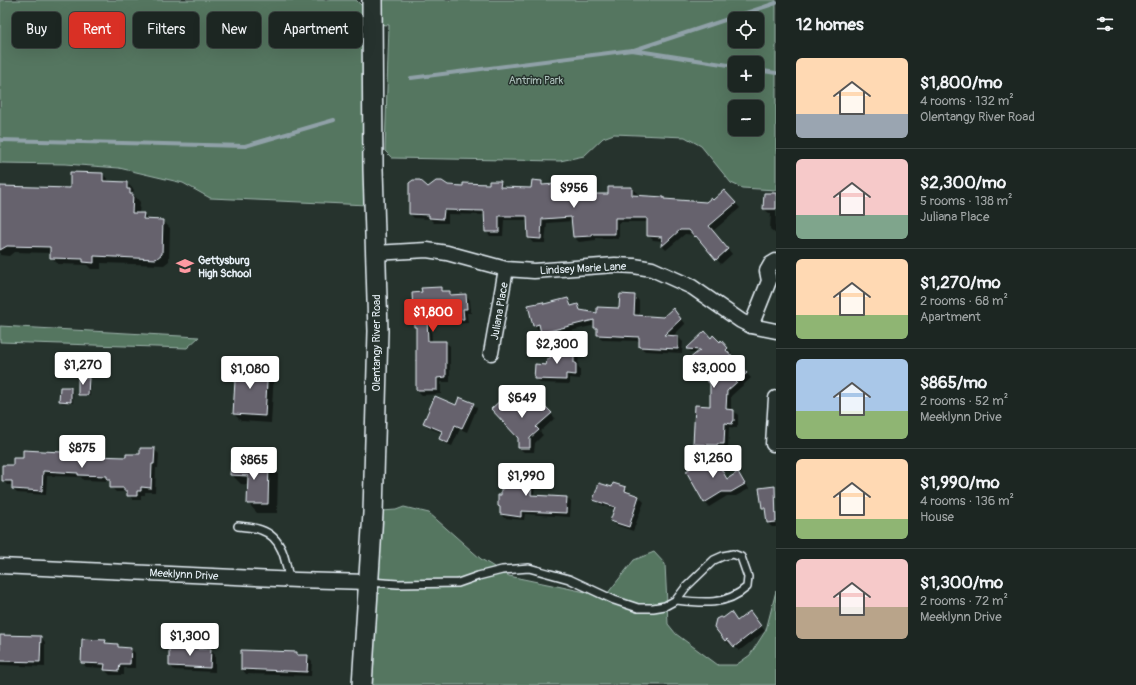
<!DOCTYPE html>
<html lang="en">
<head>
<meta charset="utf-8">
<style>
  body { margin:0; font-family:Pangolin,sans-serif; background:#29322f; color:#f1f3f6; height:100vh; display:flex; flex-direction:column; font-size:15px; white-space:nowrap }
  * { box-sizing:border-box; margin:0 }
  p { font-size:13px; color:#a0a5a5 }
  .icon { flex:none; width:22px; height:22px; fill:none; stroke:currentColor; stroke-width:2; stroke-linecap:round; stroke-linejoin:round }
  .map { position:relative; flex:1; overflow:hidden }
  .details { display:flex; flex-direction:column; background:#1c2622; width:360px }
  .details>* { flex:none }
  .guide { position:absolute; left:12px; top:12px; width:380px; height:36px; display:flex; gap:8px }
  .buttons { position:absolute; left:728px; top:12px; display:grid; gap:8px }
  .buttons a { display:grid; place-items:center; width:36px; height:36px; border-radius:6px; background:#1c2622; box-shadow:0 4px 16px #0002,0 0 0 1px #3a4340; font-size:20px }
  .price { position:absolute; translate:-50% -34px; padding:0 9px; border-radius:4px; background:#fff; color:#222; font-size:13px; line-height:26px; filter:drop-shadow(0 1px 2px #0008) }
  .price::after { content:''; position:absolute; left:50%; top:24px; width:12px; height:9px; margin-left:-6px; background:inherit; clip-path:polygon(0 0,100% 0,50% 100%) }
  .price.on { background:#d93025; color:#fff }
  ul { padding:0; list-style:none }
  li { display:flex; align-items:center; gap:12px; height:100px; padding:0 20px }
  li+li { border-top:1px solid #3a4340 }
  li span { display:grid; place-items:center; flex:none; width:112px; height:80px; border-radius:6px; color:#555 }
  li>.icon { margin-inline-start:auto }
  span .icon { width:48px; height:48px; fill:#fffc; stroke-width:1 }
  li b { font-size:17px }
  h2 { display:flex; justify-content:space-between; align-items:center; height:48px; padding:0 20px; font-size:17px }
  .chip { padding:0 14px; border-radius:6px; background:#1c2622; box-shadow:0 4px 16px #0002,0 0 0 1px #3a4340; font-size:14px; line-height:36px }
  .chip.on { background:#d93025; color:#fff }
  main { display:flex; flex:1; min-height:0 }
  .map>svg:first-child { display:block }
  .green { fill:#547660; stroke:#9eb4ac; fill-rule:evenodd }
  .shadow { fill:#0007 }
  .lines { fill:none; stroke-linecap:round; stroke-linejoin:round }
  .stream { stroke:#90a1a8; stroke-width:4 }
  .building { fill:#66626d; stroke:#e8f1f8 }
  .service-casing { stroke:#e8f1f8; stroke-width:10 }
  .minor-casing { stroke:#e8f1f8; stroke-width:17 }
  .secondary-casing { stroke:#e8f1f8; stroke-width:22 }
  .service { stroke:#26332d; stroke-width:7 }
  .minor { stroke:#26332d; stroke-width:14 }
  .secondary { stroke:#26332d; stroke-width:19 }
  .labels { text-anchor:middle; stroke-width:3; stroke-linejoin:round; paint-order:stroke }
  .park-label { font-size:11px; fill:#adc0bb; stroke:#26332d }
  .poi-label { font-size:11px; font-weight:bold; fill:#e8f1f8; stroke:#26332d; text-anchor:start }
  .street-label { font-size:11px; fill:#e8f1f8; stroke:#26332d }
</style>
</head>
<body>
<main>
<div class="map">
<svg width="776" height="685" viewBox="0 0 776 685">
  <rect width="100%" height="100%" fill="#26332d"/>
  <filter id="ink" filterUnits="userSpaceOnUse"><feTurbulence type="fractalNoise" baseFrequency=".025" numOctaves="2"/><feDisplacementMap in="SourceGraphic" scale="8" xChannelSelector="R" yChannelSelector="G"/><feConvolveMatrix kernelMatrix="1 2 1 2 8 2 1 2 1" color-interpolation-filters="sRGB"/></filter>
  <g filter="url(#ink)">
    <path class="green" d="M0,0H356L363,7L368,205L210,198L183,183L119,168L65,164L0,163Z
      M372,0H776V190L742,188L731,183L701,146L685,137L614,134L603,138L584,156L560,161L392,158L385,151L389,25L372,24ZM735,19H757V41H735ZM735,63H757V85H735ZM735,107H757V129H735Z
      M0,326L199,337L187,348L0,342Z
      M404,507L429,513L481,559L509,576L595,594H607L634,560L654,552L665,564L668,624L676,634L718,665H736L750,655L766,630L776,591V685H371L382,511L396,510Z"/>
    <path class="shadow" d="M103,174L110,182L127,183L134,190L133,194L140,202L139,214H143L149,220L163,221L170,228L169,261L164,265L101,263V269H91L87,265L58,264L51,257V253L14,252L9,256L0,255V187L71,189Z
      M500,182L505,188L532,189L542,182L546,186L568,184L571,187L587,185L592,190V195H609V188H632L637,193V196L707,203L729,196L740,208L713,231L732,254L721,264L694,235L685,234L666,250L662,246V241L653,240L648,235V222H619V239L596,238V240L579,242L574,237L573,221L547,223L545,243H533L529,238L528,220H504L503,236H490L486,231L485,215L448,214V223H434L430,219L414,218L410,214L428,189L447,186L490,185Z
      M776,194V234L770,229L771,213H769L764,209Z
      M440,288L445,292H450L454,296L466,295L470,300L471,313H467L468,323L454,324L451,321L431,322L432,342H445L450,346V382H441V394L422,395L417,390V329L415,327L413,294L423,293Z
      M635,296L639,301V317L664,318L673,310L685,323V324L672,337H678L683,342L682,353L645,351L640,347V341L602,340L598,335V331L595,328V325L547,337L542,332L541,329L539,330L534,325L543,303L545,305L568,299L573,306L578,305L583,312L598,314L620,309Z
      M711,339L720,343L721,342L732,353L730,355L751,378L731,396V411H734L738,415V425H737V428L729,427L728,448H721V449L699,448L694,444L711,407V384L698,353H692L688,349Z
      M574,350L579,354L578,366L580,369V379L570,378V384L540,383L535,378L551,360Z
      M267,367L274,374L271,423L241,421L234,414Z
      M88,379L90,381V396H81L79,394Z
      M71,388L73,390V403H62L60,401Z
      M536,398L555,418L540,432L543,435L535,443L534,452H524L519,448L516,410L530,405Z
      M473,404L477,408L467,432L460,429L452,446L444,443L440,438L442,433L429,428L424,423L456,407Z
      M154,449L159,454L158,468H156L155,492H145V495H141V500H133L127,492H116L111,487V483L109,481L83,480L81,477L47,476L46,495L17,493L13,489V485H7L3,480L14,466L24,459L62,453L65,456L127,458L140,455Z
      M713,456L717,461L728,479L738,473L743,478L749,489L736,496H727L709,507L705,502Z
      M232,464L269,465L278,474L277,513H257L248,503L249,485L241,484L232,475Z
      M532,472L536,476L534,496L567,498L571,502L570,517L525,514L524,520L504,518L501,514V508L499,506L504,490Z
      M775,487L776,488V527H772L767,523L766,511L763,508Z
      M613,488H626L630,493V494L639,497L644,502L633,531L616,525L611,521L615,509L599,504L595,499Z
      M750,612L765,631L739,651L732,643L730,645L725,640L723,619L731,613L738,622Z
      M0,636L41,637L45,642V667L0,665Z
      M105,641L109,645H117L120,648L131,649L135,653V668H124V675H110L105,670V668L86,667L82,662Z
      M197,645L202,650H211L215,655V672L174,670L170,665L183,649Z
      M297,653L300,656H307L312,661L311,676L246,674L242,669Z"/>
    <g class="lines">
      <path class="stream" d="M634,50L776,3
        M757,70L776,73
        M411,78L632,50L735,66
        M0,140L245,146L334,120"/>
    </g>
    <path class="building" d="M70,172L103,173V181L127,182V189H130V194H133L132,213H144L143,219L163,220L162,254L156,259L94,256V263L83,262V259L50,258V247L7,246L0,250V186L70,188Z
      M413,180H420L428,187L436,181H442L448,185L463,186V183L489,184V181H501L500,187L531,188L532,180L542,181V185L569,183V186L588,184L589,194H608V187H632V195L664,197V199L706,202L711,198L713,200L724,190L736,203L709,226L728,249L716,260L696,236L695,237L689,230H680L661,247L662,237L647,236V218H615V234H592V236L573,237L571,217L542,219L541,239L528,238L527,216H499V232H485L484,211L444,210L443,219L429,218V215L409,214V183Z
      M764,193H776V209H763Z
      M441,287V291H450V295L466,294L467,309H463L464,319L448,320V317L427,318L428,341H446V377L437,378V390H416V327H414L412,293L422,292L421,288Z
      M620,294L635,295L634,315L663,317L673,308L681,319L664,335L678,336V349L639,347V337L597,335V328H594V320L541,333L539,324L533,326L528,305L543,302L544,304L568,298L571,306L578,304L580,310L597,313V307L619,308Z
      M705,331L711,338L713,335L720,342L721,340L728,348L726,350L747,373L727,391L726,409L734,410V421H733L732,424L725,423L724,444H717V445L693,444L695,405L710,406V384L688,360L700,350L686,349Z
      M551,347L574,349V363H576V375L566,374V380L534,379L535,364L546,365L547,359H550Z
      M236,364L268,366L265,416L233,414Z
      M78,378H89L88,395H78Z
      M60,387H71V402L59,401Z
      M435,396L456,405L459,397L474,403L462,428L455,425L448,443L439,439L442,431L423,423Z
      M504,397L515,409L526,399L529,403L536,397L552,413L536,427L539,430L530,438V448H518V438L491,409Z
      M140,448H155L154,464H152L151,488L141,487V491H137V496H127V491H124V488H110V479H107V476L78,475V473L43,471L42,491L12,489V481H2V465H13V458H23V450L62,452V455L126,457V454H140Z
      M713,455L727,479L738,472L745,484L731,492H722L704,503L686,471Z
      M231,462L269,464L268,504H247L248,476L230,475Z
      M507,470L532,471L531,495L567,497L566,513L521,511V517L500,514V507L498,506V495H501V488L503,489L504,483H506Z
      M599,483L612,487L613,483L626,487L625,491L639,496L629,527L610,521L615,507L593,500Z
      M775,486L776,522L767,523L765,508H762L759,488Z
      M750,611L761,626L734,647L727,639L725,641L714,627L716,619L720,617L723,618L731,612L737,621Z
      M0,635L41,636L40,662L0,661Z
      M82,639L106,640L105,643L118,644V647L131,648L130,664H120L119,671L104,670L105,664L81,663Z
      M182,644H198V649H211L210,668L169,666V647L182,648Z
      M241,650L297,652V655H308L307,672L241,669Z"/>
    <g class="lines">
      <g class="service-casing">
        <path id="service" d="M238,526C245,527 254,527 261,530C282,537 286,560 289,580
          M369,582L398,584L458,583L478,576L502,570L529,568L569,579L614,600L638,608H653L665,606L676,600L686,587L714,560L723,556L733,554L741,557L748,577L747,587C726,606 702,603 676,600"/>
      </g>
      <g class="minor-casing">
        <path id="minor" d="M375,253L427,250L447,253L506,269L534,271L615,265L634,266L652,269L692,287L741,321L751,326L776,331
          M751,326L769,281L767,271L771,264L776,261
          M491,353L506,269
          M773,444L776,398
          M0,566L297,580L368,582"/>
      </g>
      <g class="secondary-casing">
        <path id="secondary" d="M362,685L373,513L378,331L373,169L372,0"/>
      </g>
      <use href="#service" class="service"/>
      <use href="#minor" class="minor"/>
      <use href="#secondary" class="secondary"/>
    </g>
  </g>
  <defs>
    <g id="school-bare" transform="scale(1.38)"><path d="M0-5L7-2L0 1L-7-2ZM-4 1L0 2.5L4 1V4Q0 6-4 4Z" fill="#ff9aa2" stroke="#26332d" stroke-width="2.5" paint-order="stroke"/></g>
  </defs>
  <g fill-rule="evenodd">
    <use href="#school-bare" x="185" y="266"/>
  </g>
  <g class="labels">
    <g class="park-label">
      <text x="536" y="84">Antrim Park</text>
    </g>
    <g class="poi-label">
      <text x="198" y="264">Gettysburg<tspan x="198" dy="13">High School</tspan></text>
    </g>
    <g class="street-label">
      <text transform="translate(583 268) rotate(-3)" y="4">Lindsey Marie Lane</text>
      <text transform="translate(499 311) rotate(-80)" y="4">Juliana Place</text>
      <text transform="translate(376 343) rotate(-90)" y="4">Olentangy River Road</text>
      <text transform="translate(184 574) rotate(3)" y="4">Meeklynn Drive</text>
    </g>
  </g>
</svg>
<div class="buttons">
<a><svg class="icon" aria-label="locate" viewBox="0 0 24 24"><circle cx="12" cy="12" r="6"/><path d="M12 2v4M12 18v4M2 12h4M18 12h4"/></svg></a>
<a>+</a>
<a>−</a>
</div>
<b class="price" style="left:574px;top:209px">$956</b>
<b class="price on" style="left:433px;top:333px">$1,800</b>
<b class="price" style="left:557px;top:365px">$2,300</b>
<b class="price" style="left:83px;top:386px">$1,270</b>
<b class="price" style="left:714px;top:389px">$3,000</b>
<b class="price" style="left:250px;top:390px">$1,080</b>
<b class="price" style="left:522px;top:419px">$649</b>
<b class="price" style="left:82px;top:469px">$875</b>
<b class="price" style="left:713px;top:479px">$1,260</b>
<b class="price" style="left:254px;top:481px">$865</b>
<b class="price" style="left:526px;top:497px">$1,990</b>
<b class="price" style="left:190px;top:657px">$1,300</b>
<div class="guide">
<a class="chip">Buy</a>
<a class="chip on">Rent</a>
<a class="chip">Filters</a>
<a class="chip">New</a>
<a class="chip">Apartment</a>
</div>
</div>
<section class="details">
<h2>12 homes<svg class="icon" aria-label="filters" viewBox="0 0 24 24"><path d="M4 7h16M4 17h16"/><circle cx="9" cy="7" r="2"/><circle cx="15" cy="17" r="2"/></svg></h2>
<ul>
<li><span style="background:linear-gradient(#ffd9b3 70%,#9aa5b1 0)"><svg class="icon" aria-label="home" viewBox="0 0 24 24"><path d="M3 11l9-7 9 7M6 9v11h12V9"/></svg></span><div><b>$1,800/mo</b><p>4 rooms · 132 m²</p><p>Olentangy River Road</p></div></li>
<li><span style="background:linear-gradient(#f6c9c9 70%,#7fa58c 0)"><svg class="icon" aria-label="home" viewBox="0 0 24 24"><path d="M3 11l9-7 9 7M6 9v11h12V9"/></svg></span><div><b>$2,300/mo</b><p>5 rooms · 138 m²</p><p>Juliana Place</p></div></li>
<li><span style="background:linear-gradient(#ffd9b3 70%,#8fb573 0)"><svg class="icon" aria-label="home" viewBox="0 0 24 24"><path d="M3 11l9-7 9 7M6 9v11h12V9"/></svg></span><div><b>$1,270/mo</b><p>2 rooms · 68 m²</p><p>Apartment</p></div></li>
<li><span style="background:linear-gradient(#a9c7e8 65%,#8fb573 0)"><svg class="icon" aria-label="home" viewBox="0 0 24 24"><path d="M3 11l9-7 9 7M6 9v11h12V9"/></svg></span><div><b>$865/mo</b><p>2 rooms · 52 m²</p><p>Meeklynn Drive</p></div></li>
<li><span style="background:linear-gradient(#ffd9b3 75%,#8fb573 0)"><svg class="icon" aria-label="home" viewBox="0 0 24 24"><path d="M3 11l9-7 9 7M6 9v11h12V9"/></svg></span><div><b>$1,990/mo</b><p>4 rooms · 136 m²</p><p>House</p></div></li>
<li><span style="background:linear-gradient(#f6c9c9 60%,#b9a48a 0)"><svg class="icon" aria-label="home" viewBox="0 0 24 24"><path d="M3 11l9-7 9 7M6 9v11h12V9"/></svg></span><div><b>$1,300/mo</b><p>2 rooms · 72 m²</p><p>Meeklynn Drive</p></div></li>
</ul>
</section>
</main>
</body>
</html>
